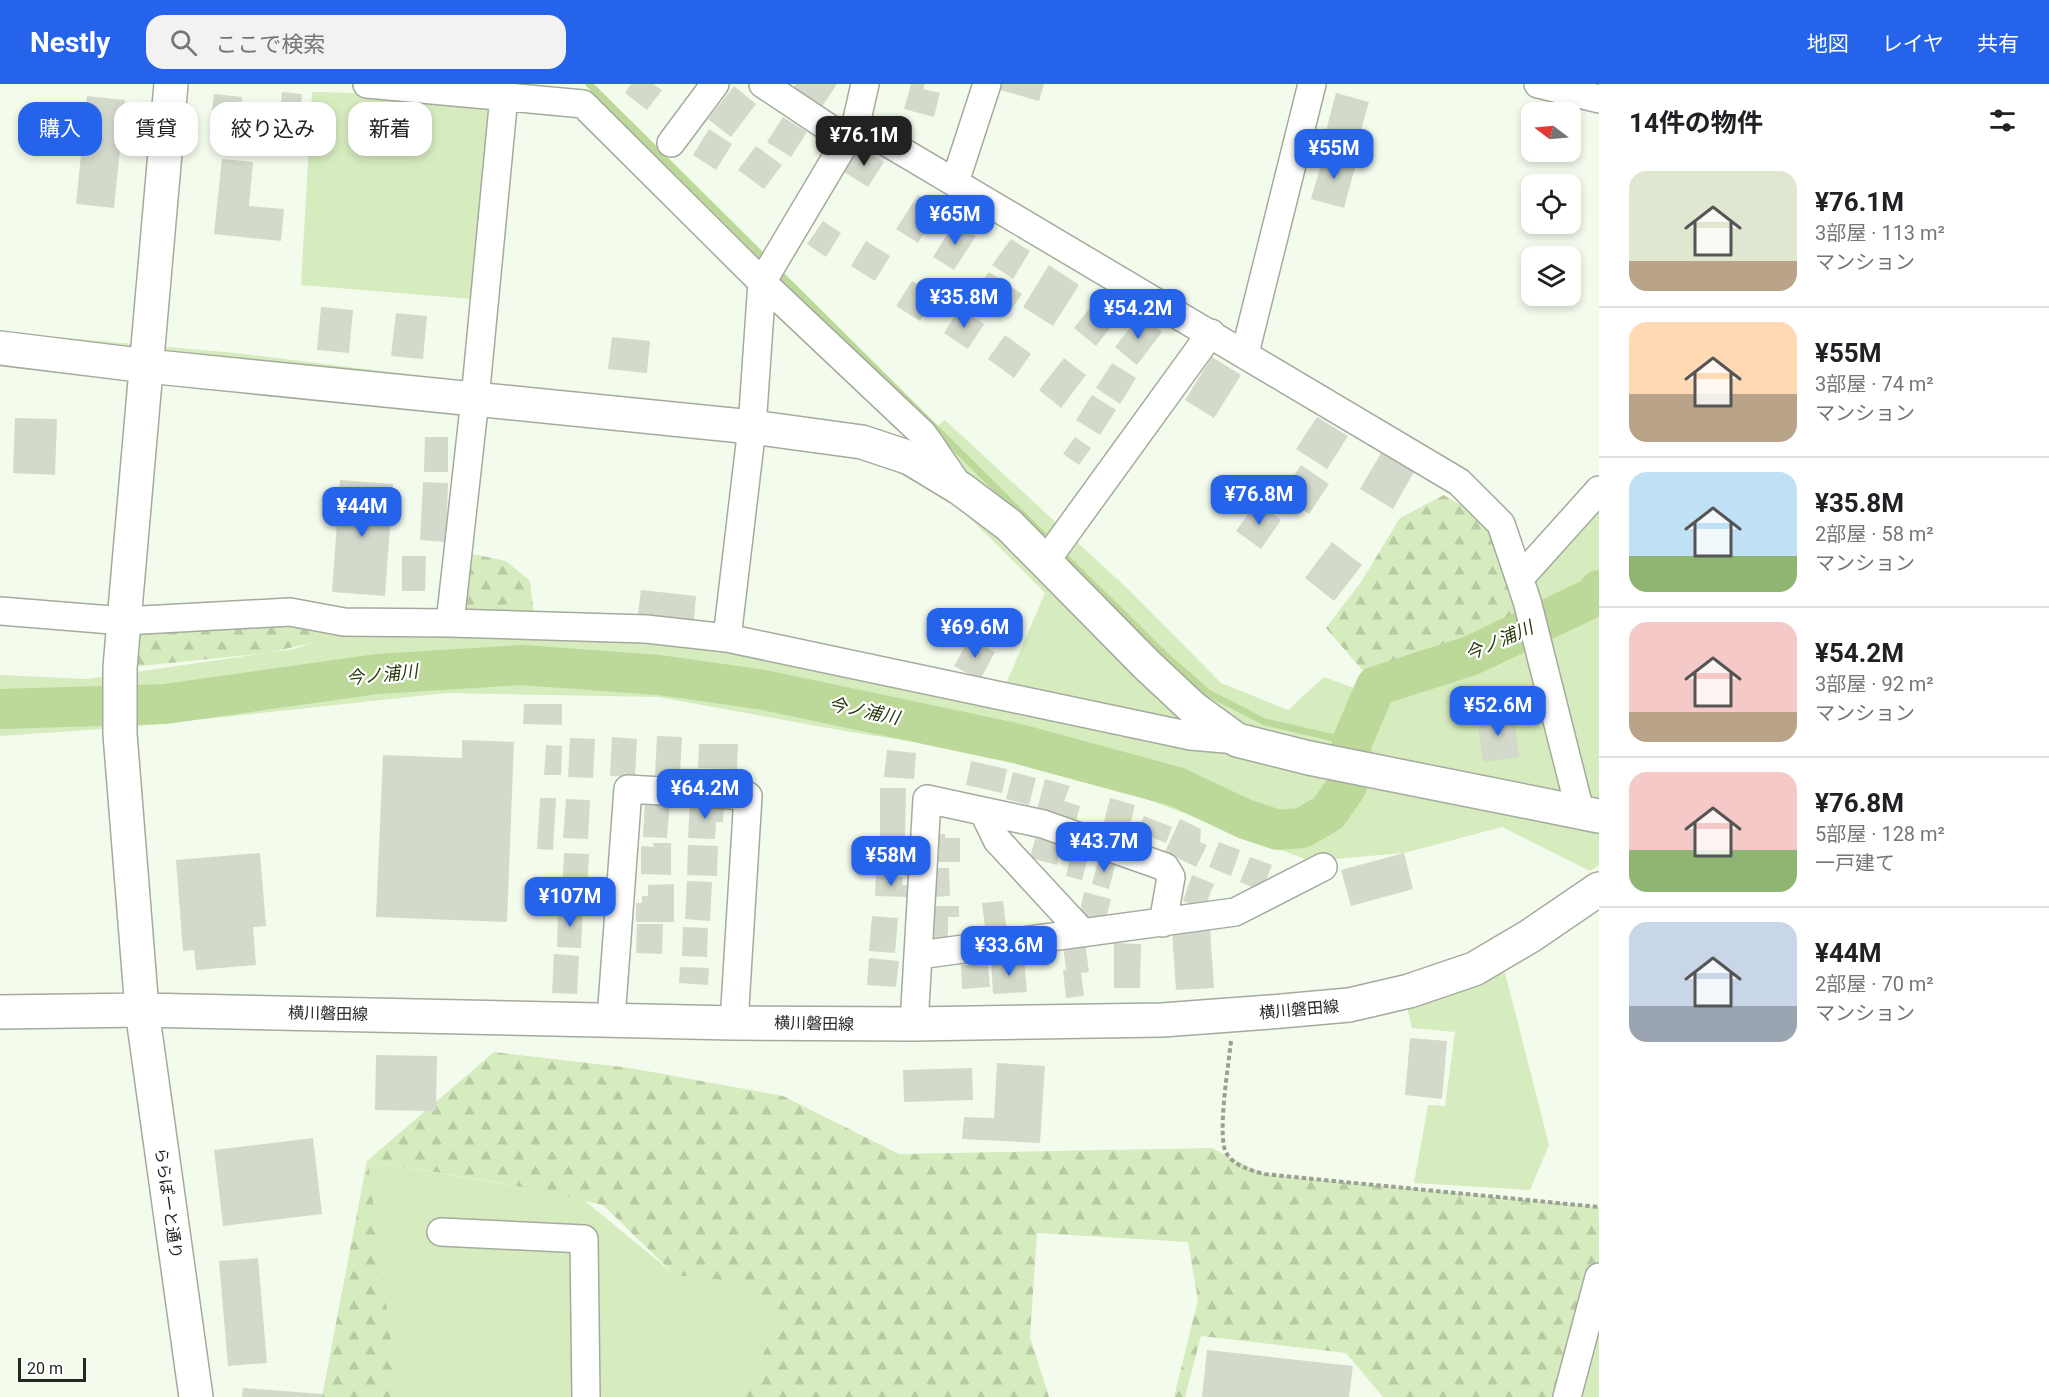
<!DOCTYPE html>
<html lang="ja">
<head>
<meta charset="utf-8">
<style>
  body { margin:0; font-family:Roboto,"Noto Sans JP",sans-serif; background:#f2f2f2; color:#202124; height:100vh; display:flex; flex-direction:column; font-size:22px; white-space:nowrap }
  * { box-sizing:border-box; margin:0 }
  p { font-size:20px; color:#757577 }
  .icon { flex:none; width:33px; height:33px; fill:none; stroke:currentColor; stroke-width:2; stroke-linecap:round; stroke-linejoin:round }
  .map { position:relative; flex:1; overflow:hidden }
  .drawer { display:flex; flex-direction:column; background:#fff; width:450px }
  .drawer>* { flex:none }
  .guide { position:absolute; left:18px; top:18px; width:570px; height:54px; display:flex; gap:12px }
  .needle { width:39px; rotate:286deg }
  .controls { position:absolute; left:1521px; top:18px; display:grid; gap:12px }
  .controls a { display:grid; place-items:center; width:60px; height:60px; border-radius:12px; background:#fff; box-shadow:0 3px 9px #0003; font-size:30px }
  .scale { position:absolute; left:18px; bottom:15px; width:68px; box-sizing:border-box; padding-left:6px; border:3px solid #242722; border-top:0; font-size:16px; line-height:21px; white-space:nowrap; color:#242722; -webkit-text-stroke:4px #fff; paint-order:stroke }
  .price { position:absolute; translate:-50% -51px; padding:0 14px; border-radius:12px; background:#2563eb; color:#fff; font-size:20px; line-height:39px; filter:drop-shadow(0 2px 3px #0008) }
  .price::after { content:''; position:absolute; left:50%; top:36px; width:18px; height:14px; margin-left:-9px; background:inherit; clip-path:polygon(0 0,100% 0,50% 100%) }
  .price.selected { background:#222; color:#fff }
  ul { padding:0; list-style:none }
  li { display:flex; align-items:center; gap:18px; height:150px; padding:0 30px }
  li+li { border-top:2px solid #e0e0e0 }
  li span { display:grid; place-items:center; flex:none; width:168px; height:120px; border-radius:18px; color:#555 }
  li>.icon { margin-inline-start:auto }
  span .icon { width:72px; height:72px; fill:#fffc; stroke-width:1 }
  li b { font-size:26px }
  h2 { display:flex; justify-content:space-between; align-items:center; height:72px; padding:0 30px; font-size:26px }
  .chip { padding:0 21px; border-radius:18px; background:#fff; box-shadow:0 3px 9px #0003; font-size:21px; line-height:54px }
  .chip.selected { background:#2563eb; color:#fff }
  header { display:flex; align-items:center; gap:36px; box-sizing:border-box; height:84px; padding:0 30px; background:#2563eb; color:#fff }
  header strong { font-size:28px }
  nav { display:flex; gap:33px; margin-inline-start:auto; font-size:21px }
  .search { width:420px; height:54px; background:#f2f2f2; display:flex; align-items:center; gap:15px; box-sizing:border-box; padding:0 21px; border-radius:18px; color:#757577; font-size:22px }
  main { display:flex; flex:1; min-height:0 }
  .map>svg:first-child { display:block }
  .grass { fill:#d6ebbe }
  .forest { fill:url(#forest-firs) }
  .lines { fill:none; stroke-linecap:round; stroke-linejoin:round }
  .stream { stroke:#bcd999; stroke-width:7 }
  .river { stroke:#bcd999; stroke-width:40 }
  .building { fill:#d3dacc }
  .street-casing { stroke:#a4ab9d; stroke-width:30 }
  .secondary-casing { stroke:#a4ab9d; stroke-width:36 }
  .path { stroke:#9aa096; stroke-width:4; stroke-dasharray:4.5 3; stroke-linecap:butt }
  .street { stroke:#fff; stroke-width:27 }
  .secondary { stroke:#fff; stroke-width:33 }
  .labels { text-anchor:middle; stroke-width:4.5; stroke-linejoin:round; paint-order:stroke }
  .street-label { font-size:16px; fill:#242722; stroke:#fff }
  .water-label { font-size:18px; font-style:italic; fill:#27390b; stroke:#fff }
</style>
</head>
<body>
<header>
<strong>Nestly</strong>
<div class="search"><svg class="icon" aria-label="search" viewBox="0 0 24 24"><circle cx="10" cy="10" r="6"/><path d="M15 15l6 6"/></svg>ここで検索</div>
<nav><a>地図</a><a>レイヤ</a><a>共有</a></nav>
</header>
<main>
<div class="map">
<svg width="1599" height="1313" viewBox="0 0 1599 1313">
  <defs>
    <pattern id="forest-firs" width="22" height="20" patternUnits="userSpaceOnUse" patternTransform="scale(1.5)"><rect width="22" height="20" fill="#d6ebbe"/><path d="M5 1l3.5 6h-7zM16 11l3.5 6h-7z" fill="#b8caa3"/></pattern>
  </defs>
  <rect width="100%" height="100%" fill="#f3fbec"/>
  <path class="grass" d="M312,8L504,12L472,215L301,201Z
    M0,248L235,269L446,295L671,317L853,343L918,358L945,336L1129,506L1221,599L1288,626L1324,593L1362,607L1516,550L1546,536L1535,499L1599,414V781L1590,787L1502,743L1404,769L1310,777L1049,678L856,649L658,613L446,609L131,643L0,652V591L87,595L294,565L372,538L559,542L1006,600L1045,509L954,418L859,369L421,322L0,281Z
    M1500,869L1549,1061L1530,1106L1414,1099L1428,1021L1445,1022L1455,948L1412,944L1407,923Z
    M367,1077L524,1103L585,1117L675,1191L756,1200L775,1247L741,1313H398Z
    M1599,1197V1313H1570Z"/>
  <path class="forest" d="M1444,411L1495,442L1518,513L1516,550L1376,602L1326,544L1361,498L1400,434Z
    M458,467L506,477L530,497L535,541L450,539Z
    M290,528L349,550L268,569L120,584L124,537Z
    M494,968L630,984L783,1012L899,1070L1212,1064L1263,1090L1599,1123V1181L1559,1313H1383L1346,1269L1201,1252L1185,1313H1174L1198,1216L1188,1158L1037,1149L1030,1253L1049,1313H741L775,1247L756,1200L675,1191L603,1121L508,1100L368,1077L398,1313H322L367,1077Z"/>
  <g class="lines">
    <path class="stream" d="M589,0L768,178
      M776,186L1051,459
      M1059,467L1165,571L1208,609L1265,638L1352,658"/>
    <path class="river" d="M0,625L165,620L377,590L522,581L659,591L764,606L1019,660L1177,703L1245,735L1278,746L1302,744L1328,729L1347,702L1352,658L1376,602L1470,572L1594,513L1599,506"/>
  </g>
  <path class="building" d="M631,0H653L662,6L647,26L625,9Z
    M796,0H837L819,27L791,7Z
    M911,0H925L923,5L940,9L934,33L904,25Z
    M1002,0H1044L1039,17L1000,6Z
    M734,2L756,20L731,53L708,35Z
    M282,8L302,10L297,69L276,68Z
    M1336,9L1369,18L1355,67L1323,58Z
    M214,10L242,13L236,68L217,66L221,27L212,26Z
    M87,12L125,16L114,124L76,120Z
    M783,33L807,48L791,73L767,58Z
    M709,45L732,60L716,86L693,71Z
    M756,62L782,81L764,105L738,86Z
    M860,63L884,78L868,103L844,88Z
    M1325,67L1357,76L1344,124L1311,115Z
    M222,75L253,78L249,122L284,125L281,157L214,150Z
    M918,111L939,124L918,159L896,145Z
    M823,137L841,149L826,173L807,160Z
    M955,138L976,152L954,186L933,173Z
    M1011,155L1030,167L1013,195L992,181Z
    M866,157L890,172L875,197L851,182Z
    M1049,181L1079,201L1053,242L1023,223Z
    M989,188L1022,210L1012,224L979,202Z
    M912,197L936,212L920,237L896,222Z
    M1099,212L1121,230L1096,262L1074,244Z
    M321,223L353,226L349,269L317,266Z
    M960,224L984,240L968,265L944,249Z
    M396,229L427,232L423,275L391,272Z
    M1140,231L1162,248L1137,281L1115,263Z
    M1005,251L1031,270L1014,294L988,275Z
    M612,253L650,257L647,289L608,285Z
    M1212,273L1241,291L1214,334L1185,316Z
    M1064,274L1086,291L1061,324L1039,306Z
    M1112,279L1136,294L1120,320L1096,304Z
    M1092,311L1116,326L1100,351L1076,336Z
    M1317,333L1348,352L1327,385L1296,365Z
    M15,334L57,335L55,391L13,389Z
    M425,353H448V388H424Z
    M1075,353L1091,364L1079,381L1063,370Z
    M1381,369L1414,388L1393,425L1360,405Z
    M1301,381L1329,400L1309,430L1281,411Z
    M340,396L393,400L385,512L332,508Z
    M423,398L448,399L446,458L420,456Z
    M1257,418L1281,436L1261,465L1236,447Z
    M1332,458L1362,481L1334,517L1305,494Z
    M402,472H426L425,507H402Z
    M641,506L696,512L694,536L638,530Z
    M970,554L995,568L980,596L954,582Z
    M524,620H562V641L523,640Z
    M1514,628L1519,673L1483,678L1477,633Z
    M657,652L682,653L680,692L655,691Z
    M612,653L637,655L635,693L610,692Z
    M570,654L595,655L593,694L568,693Z
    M462,656L514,658L507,838L376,833L383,671L462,674Z
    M699,660H738L737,685L698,684Z
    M546,661L562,662L561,691H544Z
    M887,666L916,669L914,695L884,693Z
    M971,677L1007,685L1002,709L966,701Z
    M1013,688L1036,694L1029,721L1006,715Z
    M1045,695L1070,702L1064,717L1080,722L1076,737L1037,725Z
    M880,704H906L905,754L880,755Z
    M540,714H556L553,766L537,765Z
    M645,714L670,716L667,754L643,753Z
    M1110,714L1135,721L1130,742L1123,740L1120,750L1102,745Z
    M566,715L590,716L588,755L563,754Z
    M690,719L724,720L723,738H716L715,755L688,754Z
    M1144,732L1172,743L1166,759L1137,747Z
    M1180,735L1201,745L1200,758L1207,761L1196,783L1165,768Z
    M933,750H945V754H960V778H933Z
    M1036,751L1062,758L1057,781L1030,774Z
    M877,757L903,759L901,789L875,787Z
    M1219,758L1240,766L1231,792L1209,783Z
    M653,759H671V791L641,790V762L654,763Z
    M688,761L718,762L717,792L687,791Z
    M1072,765L1089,769L1082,796L1066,792Z
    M260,769L266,842L253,843L256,881L196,886L194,866L183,867L176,776Z
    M564,769L589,770L587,809L562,807Z
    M1404,769L1413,805L1351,822L1341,786Z
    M1250,773L1272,781L1262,807L1240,798Z
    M1099,774L1116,778L1109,805L1092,800Z
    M931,784H949L950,812L932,813Z
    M876,791L903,793L902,801H909L908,813L875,812Z
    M1192,791L1214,800L1204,825L1183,817Z
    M687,797L712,798L710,837L685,835Z
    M674,800V838H636V819H642V812H648V801Z
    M1084,808L1111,815L1105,838L1079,831Z
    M1003,817L1007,849L986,851L982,819Z
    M931,822H959V833H948V858H932Z
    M558,824L583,825L581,864L557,863Z
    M872,832L898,834L895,869L869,867Z
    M637,840H663L662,870L636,869Z
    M683,843L708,844L707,873L682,872Z
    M1210,844L1214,904L1176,906L1172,847Z
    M1085,857L1089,888L1081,889L1084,912L1066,914L1063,886H1066L1063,861Z
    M1114,859L1141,860L1140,904H1114Z
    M554,870L579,872L577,910L552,909Z
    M869,874L899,877L896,903L867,901Z
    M1024,875L1027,908L993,910L991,877Z
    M988,880L990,903L962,905L961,881Z
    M680,883L709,884L708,901L679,899Z
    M1410,954L1447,957L1442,1015L1405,1011Z
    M376,971L437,972L436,1027L375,1026Z
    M997,979L1045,982L1040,1059L962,1055L964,1033L994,1034Z
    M972,984L973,1016L904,1018L903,986Z
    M313,1054L322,1130L223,1142L214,1066Z
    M258,1174L267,1279L228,1282L219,1177Z
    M1207,1266L1353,1282L1349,1313H1202Z
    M243,1304L322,1310V1313H242Z"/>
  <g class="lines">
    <g class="street-casing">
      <path id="street" d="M367,0L583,20L762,198L923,350L958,401
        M763,0L847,56
        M1538,0L1599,15
        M856,40L1459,398L1501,440L1527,517L1580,727
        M671,59L715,0
        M955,98L987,0
        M1245,269L1312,0
        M1045,478L1211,249
        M1520,494L1599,406
        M0,527L124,537L290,528L344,538L450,539L646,545L727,554L1191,652L1237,656
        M450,539L475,315L504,12
        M727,554L752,343L762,198L856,40L865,0
        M983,727L997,756L1083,849
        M919,871L1235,828L1323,783
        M611,935L628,705L748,712L734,939
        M914,940L927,715L1043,740L1165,783L1171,793L1163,839
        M441,1148L584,1155L586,1313
        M1567,1313L1599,1193"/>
    </g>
    <g class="secondary-casing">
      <path id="secondary" d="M171,0L124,537L120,584V650L142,926L196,1313
        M0,264L147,282L752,343L862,358L910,374L961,405L1009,441L1147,581L1193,624L1237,656L1309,674L1599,732
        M0,928L142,926L734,939L914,940L1162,936L1270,928L1349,921L1409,907L1474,885L1530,852L1599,805"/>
    </g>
    <path class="path" d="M1231,957C1229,978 1216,1056 1227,1070C1236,1083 1249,1085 1263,1090L1599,1123"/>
    <use href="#street" class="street"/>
    <use href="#secondary" class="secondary"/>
  </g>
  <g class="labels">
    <g class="street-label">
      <text transform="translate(1299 925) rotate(-5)" y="6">横川磐田線</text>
      <text transform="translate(328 929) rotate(1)" y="6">横川磐田線</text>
      <text transform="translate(814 939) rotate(1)" y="6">横川磐田線</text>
      <text transform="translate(169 1119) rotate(82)" y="6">ららぽーと通り</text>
    </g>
    <g class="water-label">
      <text transform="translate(1499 557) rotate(-24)" y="6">今ノ浦川</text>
      <text transform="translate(382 591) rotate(-6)" y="6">今ノ浦川</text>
      <text transform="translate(864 627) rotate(12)" y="6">今ノ浦川</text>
    </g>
  </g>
</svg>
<div class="controls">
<a><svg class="needle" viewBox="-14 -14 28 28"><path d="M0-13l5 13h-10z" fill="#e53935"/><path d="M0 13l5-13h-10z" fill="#757577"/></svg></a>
<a><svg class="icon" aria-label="locate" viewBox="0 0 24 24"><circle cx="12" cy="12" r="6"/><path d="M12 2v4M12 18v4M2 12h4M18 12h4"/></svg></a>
<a><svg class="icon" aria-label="layers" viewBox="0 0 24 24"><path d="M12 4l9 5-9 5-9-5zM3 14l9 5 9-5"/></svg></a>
</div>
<div class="scale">20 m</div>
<b class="price selected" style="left:864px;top:83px">¥76.1M</b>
<b class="price" style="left:1334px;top:96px">¥55M</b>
<b class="price" style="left:955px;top:162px">¥65M</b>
<b class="price" style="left:964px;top:245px">¥35.8M</b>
<b class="price" style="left:1138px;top:256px">¥54.2M</b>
<b class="price" style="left:1259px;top:442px">¥76.8M</b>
<b class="price" style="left:362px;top:454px">¥44M</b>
<b class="price" style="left:975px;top:575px">¥69.6M</b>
<b class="price" style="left:1498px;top:653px">¥52.6M</b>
<b class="price" style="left:705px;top:736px">¥64.2M</b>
<b class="price" style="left:1104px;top:789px">¥43.7M</b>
<b class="price" style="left:891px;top:803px">¥58M</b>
<b class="price" style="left:570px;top:844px">¥107M</b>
<b class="price" style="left:1009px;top:893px">¥33.6M</b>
<div class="guide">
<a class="chip selected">購入</a>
<a class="chip">賃貸</a>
<a class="chip">絞り込み</a>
<a class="chip">新着</a>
</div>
</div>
<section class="drawer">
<h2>14件の物件<svg class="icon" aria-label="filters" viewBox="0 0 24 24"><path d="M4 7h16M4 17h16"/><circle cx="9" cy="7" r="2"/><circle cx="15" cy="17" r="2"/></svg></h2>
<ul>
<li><span style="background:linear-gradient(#dfe7d0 75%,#b9a48a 0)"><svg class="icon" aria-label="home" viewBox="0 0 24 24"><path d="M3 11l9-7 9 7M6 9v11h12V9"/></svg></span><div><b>¥76.1M</b><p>3部屋 · 113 m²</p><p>マンション</p></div></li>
<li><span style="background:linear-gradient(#ffd9b3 60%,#b9a48a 0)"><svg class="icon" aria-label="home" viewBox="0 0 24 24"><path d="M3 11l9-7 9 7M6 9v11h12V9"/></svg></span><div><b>¥55M</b><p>3部屋 · 74 m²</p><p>マンション</p></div></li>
<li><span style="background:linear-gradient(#bfe0f5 70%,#8fb573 0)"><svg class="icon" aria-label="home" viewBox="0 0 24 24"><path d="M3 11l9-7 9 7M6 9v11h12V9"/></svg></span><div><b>¥35.8M</b><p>2部屋 · 58 m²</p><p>マンション</p></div></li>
<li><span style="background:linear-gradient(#f6c9c9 75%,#b9a48a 0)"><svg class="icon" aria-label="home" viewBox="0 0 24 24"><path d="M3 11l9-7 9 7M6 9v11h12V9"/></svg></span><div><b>¥54.2M</b><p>3部屋 · 92 m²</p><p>マンション</p></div></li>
<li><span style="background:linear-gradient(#f6c9c9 65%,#8fb573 0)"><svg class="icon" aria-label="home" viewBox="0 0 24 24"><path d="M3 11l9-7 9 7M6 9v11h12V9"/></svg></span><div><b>¥76.8M</b><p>5部屋 · 128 m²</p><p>一戸建て</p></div></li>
<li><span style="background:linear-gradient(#c9d6e8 70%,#9aa5b1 0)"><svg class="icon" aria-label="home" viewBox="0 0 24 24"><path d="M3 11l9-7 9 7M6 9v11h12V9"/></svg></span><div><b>¥44M</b><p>2部屋 · 70 m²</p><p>マンション</p></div></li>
</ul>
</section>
</main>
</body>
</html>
